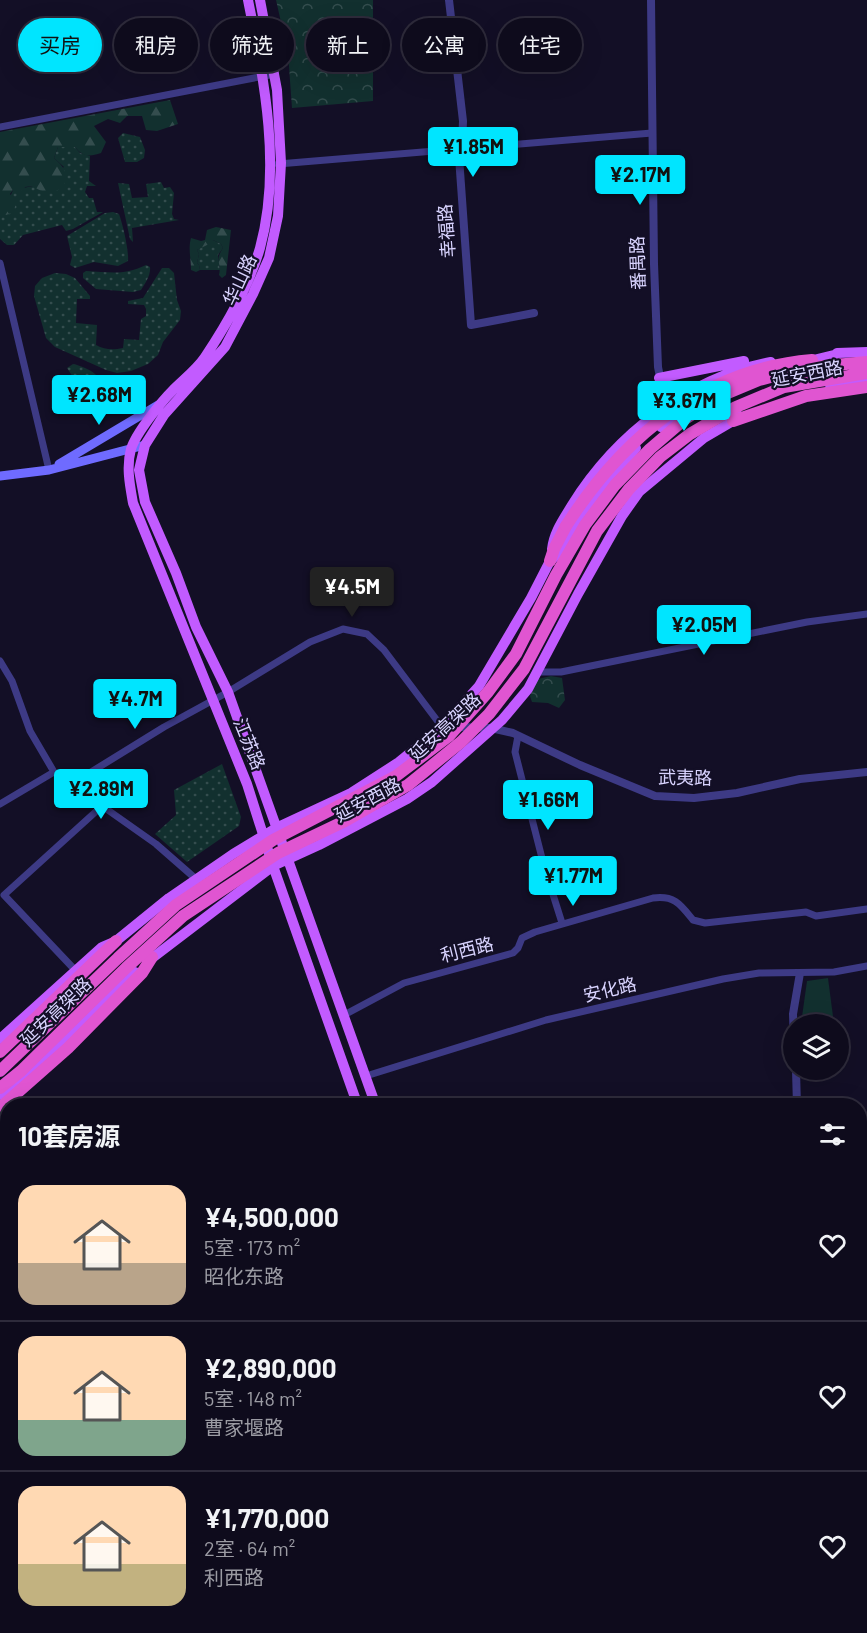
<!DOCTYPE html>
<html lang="zh">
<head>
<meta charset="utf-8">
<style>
  body { margin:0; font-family:Barlow,"Noto Sans SC",sans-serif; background:#1c1929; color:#f1f3f6; height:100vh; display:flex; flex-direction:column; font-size:22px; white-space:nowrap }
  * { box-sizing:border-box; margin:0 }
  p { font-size:20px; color:#9b9ba3 }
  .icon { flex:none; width:33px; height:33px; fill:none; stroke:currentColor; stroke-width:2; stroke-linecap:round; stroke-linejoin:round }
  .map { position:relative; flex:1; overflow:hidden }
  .details { position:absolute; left:0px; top:1098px; width:867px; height:536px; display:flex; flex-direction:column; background:#0e0b1c; border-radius:24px 24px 0 0; box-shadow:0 6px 24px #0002,0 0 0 2px #2e2b3b }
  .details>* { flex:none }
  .guide { position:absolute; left:18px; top:18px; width:831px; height:54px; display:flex; gap:12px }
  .tools { position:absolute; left:783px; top:1014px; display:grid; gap:12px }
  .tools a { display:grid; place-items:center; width:66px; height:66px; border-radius:50%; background:#0e0b1c; box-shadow:0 6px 24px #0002,0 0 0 2px #2e2b3b; font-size:30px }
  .price { position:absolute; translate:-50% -51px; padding:0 14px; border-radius:6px; background:#00e5ff; color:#111; font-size:20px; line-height:39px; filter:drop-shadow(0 2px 3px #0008) }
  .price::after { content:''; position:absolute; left:50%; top:36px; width:18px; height:14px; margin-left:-9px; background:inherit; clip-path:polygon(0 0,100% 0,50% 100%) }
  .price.active { background:#222; color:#fff }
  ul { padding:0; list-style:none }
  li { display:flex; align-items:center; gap:18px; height:150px; padding:0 18px }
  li+li { border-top:2px solid #2e2b3b }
  li span { display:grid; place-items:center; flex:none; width:168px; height:120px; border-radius:18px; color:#555 }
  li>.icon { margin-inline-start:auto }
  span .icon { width:72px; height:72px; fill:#fffc; stroke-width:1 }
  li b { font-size:26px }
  h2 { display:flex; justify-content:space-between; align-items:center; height:72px; padding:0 18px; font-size:26px }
  .tag { padding:0 21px; border-radius:27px; background:#0e0b1c; box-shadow:0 6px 24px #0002,0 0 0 2px #2e2b3b; font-size:21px; line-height:54px }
  .tag.active { background:#00e5ff; color:#111 }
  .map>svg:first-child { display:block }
  .grass { fill:url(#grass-dots) }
  .forest { fill:url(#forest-firs) }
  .park { fill:url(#park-crowns) }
  .pitch { fill:#12302f }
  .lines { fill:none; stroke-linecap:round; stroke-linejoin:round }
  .minor { stroke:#3d3a85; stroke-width:7 }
  .tertiary { stroke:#3d3a85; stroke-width:8 }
  .secondary { stroke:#6f6bff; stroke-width:9 }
  .primary { stroke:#c25bff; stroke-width:10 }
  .trunk { stroke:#e055d1; stroke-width:12 }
  .trunk-bridge { stroke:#e055d1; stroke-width:12 }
  .labels { text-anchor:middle; stroke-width:4.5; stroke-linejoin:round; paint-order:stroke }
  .street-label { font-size:18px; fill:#d9d4ff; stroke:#130f26 }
</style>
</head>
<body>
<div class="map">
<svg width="867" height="1633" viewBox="0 0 867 1633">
  <defs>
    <pattern id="grass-dots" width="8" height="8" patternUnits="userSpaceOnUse" patternTransform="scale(1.5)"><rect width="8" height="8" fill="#12302f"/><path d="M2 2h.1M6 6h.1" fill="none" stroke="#344d4e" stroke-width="1.8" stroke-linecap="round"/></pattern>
    <pattern id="forest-firs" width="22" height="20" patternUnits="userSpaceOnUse" patternTransform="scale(1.5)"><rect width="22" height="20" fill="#12302f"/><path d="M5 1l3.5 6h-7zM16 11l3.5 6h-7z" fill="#344d4e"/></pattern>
    <pattern id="park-crowns" width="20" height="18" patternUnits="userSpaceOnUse" patternTransform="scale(1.5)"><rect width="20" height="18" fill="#12302f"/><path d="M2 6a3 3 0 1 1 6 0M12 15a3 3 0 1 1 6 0" fill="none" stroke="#344d4e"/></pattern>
  </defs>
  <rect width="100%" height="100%" fill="#130f26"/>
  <path class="grass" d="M123,133L140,137L145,150L144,158L137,162H125L118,138Z
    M58,147H75L80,153L90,156L89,181L96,186H87L85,192L89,198H93L97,212H103L73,229L66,231L62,225L23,235L14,245H7L0,239V213H3L13,190L33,186L64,167L54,158Z
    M161,182L164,188L170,187L174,193L172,214L174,219L179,220L132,228L133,242L130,239L118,183L129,184L132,198L148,197L146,184Z
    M113,212L119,214C123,225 129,251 128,261L118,266L94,262L75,268L70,265L72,257L67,236L105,213Z
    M213,240L221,244L223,248L218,255L220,270H200L199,265L197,263L199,254L197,250Z
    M146,265L150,267C151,275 145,284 141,290L133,292L96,289L83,278V273L86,271C110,272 123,276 146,265Z
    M162,268H169L174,273L177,300L181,311L180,320L163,342L158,355L148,364L131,371L117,373L106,370L55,347L46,338L34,296L35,286L42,278L55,273L66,274L75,278L90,296V299H77L76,323L97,325L96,345C105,350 113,350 123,348L124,339L139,340L141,319L146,316V309L144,305L128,304V301L143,298Z
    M73,364C82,366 92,370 98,377V382L91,383L73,377L67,368Z
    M222,764L241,817L239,826L187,862L155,834L176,815L174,790Z
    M860,1418L867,1419V1473H860Z"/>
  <path class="forest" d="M170,100L178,124L157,131L146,130L142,116H127L120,123L108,119L94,126L106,142L101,153C89,157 83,157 75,147H58L54,158C65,168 69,174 63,188C52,193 43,194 33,186L25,187L24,190L18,192L13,190L10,194L16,201L14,212L6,215L0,213V132Z
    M216,227L231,230L226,275L222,278L219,275C222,263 214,261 223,248L221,244L213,240L212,245H207L197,250L199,254L197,263L199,265L200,270L196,272L191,270C191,258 188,249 191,238L201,241L205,240L207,230Z"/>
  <path class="park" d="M276,0H373V101L292,108L288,53Z
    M551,676L562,678L565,700L559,708L548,703L532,702L530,696L538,679Z"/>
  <path class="pitch" d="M828,978L834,1024H801L807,981Z"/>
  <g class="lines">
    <path class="minor" d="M0,127L275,74
      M278,164L652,133
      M0,263L49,470
      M0,661L12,681L30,731L54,772L156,844L196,879
      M537,672H561L807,622L867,614
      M518,736L515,752L544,866L562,923
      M70,785L164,727L228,692L310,642L343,629L367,634L384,650L442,727
      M0,804L54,772
      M75,970L4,895L102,806
      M344,1015L404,983L513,953L518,948L522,938L535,932L653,898C675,895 681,905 693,920L705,923L806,912L816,916L867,909
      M366,1076L546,1020L723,979L759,973L834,972L867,966
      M696,1101L697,1106
      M860,1235L867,1233
      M0,1360L8,1359"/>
    <path class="tertiary" d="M449,0L463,121L462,145L458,151L459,157L471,325L534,313
      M651,0L654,264L658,367L662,387L675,406
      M455,727L491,728L513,733L580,765L655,796L694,798L737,793L800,779L867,772
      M794,1043L793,1014L800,973
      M796,1070L797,1106"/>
    <path class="secondary" d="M59,464L158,405
      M0,476L49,470L145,445
      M860,1405L867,1406
      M34,1633L56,1626"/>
    <path class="primary" d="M248,0C264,80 282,167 260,248C249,286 227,324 205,357C197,369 183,380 173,390C161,402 136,433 131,449C126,467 130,486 133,503L247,784L273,866L358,1106
      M260,0L277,90L281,163L278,216L269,258L253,294L225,347L164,415L145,445L139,470L145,502L176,573L196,627L228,692L376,1106
      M837,353L867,352
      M805,362L842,353
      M659,378L744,361
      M830,385L867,380
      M661,427L716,391
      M552,549C554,532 563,520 572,505C616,434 690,377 771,362
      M147,962L273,866L319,845L407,799L432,782L502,720L528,689L578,594L622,516L639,492L704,438L733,421L738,415
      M0,1039L102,947L116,941L169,898L233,854L278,827L351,793L399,762L442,727L479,686L531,598L550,561L562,550L593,503L636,448
      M0,1095L40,1064L135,972
      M526,1626L528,1633
      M541,1626L544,1633"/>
    <path class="trunk" d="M733,421L806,396L867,387
      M550,561L554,549L566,526
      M0,1052L116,941
      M0,1108L68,1048L142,973L152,957"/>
    <path class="trunk-bridge" d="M566,526C623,437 704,369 812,360
      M0,1071L118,958L176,905L273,840L396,776L449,736L488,692L516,654L556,575L585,525L615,485L650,449L685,419L723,395L759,380L804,368L867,362
      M0,1088L21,1071L126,968L183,916L278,853L345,821L408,785L461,742L489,714L524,669L597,531L629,489L660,457L690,434L736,407L784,387L867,373"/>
  </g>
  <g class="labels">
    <g class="street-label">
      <text transform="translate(447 231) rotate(-94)" y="6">幸福路</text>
      <text transform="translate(638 263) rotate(-92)" y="6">番禺路</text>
      <text transform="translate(240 280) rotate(-65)" y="6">华山路</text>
      <text transform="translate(807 374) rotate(-11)" y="6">延安西路</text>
      <text transform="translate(445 727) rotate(-43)" y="6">延安高架路</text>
      <text transform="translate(249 744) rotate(68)" y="6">江苏路</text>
      <text transform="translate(685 778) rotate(1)" y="6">武夷路</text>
      <text transform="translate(368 800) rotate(-28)" y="6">延安西路</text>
      <text transform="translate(467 950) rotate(-14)" y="6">利西路</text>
      <text transform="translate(610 990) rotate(-13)" y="6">安化路</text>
      <text transform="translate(56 1012) rotate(-44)" y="6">延安高架路</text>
    </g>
  </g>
</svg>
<div class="tools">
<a><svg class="icon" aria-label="layers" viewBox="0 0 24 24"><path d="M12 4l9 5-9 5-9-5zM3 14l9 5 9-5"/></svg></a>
</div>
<b class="price" style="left:473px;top:178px">¥1.85M</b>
<b class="price" style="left:640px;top:206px">¥2.17M</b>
<b class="price" style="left:99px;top:426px">¥2.68M</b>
<b class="price" style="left:684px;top:432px">¥3.67M</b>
<b class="price active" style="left:352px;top:618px">¥4.5M</b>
<b class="price" style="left:704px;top:656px">¥2.05M</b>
<b class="price" style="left:135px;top:730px">¥4.7M</b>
<b class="price" style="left:101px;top:820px">¥2.89M</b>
<b class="price" style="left:548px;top:831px">¥1.66M</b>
<b class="price" style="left:573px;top:907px">¥1.77M</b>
<div class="guide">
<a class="tag active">买房</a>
<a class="tag">租房</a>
<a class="tag">筛选</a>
<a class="tag">新上</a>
<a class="tag">公寓</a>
<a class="tag">住宅</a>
</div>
<section class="details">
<h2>10套房源<svg class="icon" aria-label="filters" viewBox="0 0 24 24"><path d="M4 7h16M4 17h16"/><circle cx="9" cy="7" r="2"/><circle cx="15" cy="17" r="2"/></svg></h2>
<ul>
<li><span style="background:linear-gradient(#ffd9b3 65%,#b9a48a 0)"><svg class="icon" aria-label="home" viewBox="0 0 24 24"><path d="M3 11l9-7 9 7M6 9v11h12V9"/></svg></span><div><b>¥4,500,000</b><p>5室 · 173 m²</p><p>昭化东路</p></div><svg class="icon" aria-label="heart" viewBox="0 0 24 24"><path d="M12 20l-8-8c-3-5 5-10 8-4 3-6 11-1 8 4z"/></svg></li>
<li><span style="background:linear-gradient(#ffd9b3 70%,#7fa58c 0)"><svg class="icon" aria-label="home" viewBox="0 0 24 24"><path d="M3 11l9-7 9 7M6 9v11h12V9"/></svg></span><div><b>¥2,890,000</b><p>5室 · 148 m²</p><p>曹家堰路</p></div><svg class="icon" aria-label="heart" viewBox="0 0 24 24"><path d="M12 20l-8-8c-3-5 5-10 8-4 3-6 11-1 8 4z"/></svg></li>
<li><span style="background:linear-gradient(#ffd9b3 65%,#c2b280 0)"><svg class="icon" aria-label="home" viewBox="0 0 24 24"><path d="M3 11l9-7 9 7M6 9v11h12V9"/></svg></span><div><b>¥1,770,000</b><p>2室 · 64 m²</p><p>利西路</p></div><svg class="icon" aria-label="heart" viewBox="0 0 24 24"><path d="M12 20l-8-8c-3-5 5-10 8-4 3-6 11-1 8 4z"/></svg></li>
</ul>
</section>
</div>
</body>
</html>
